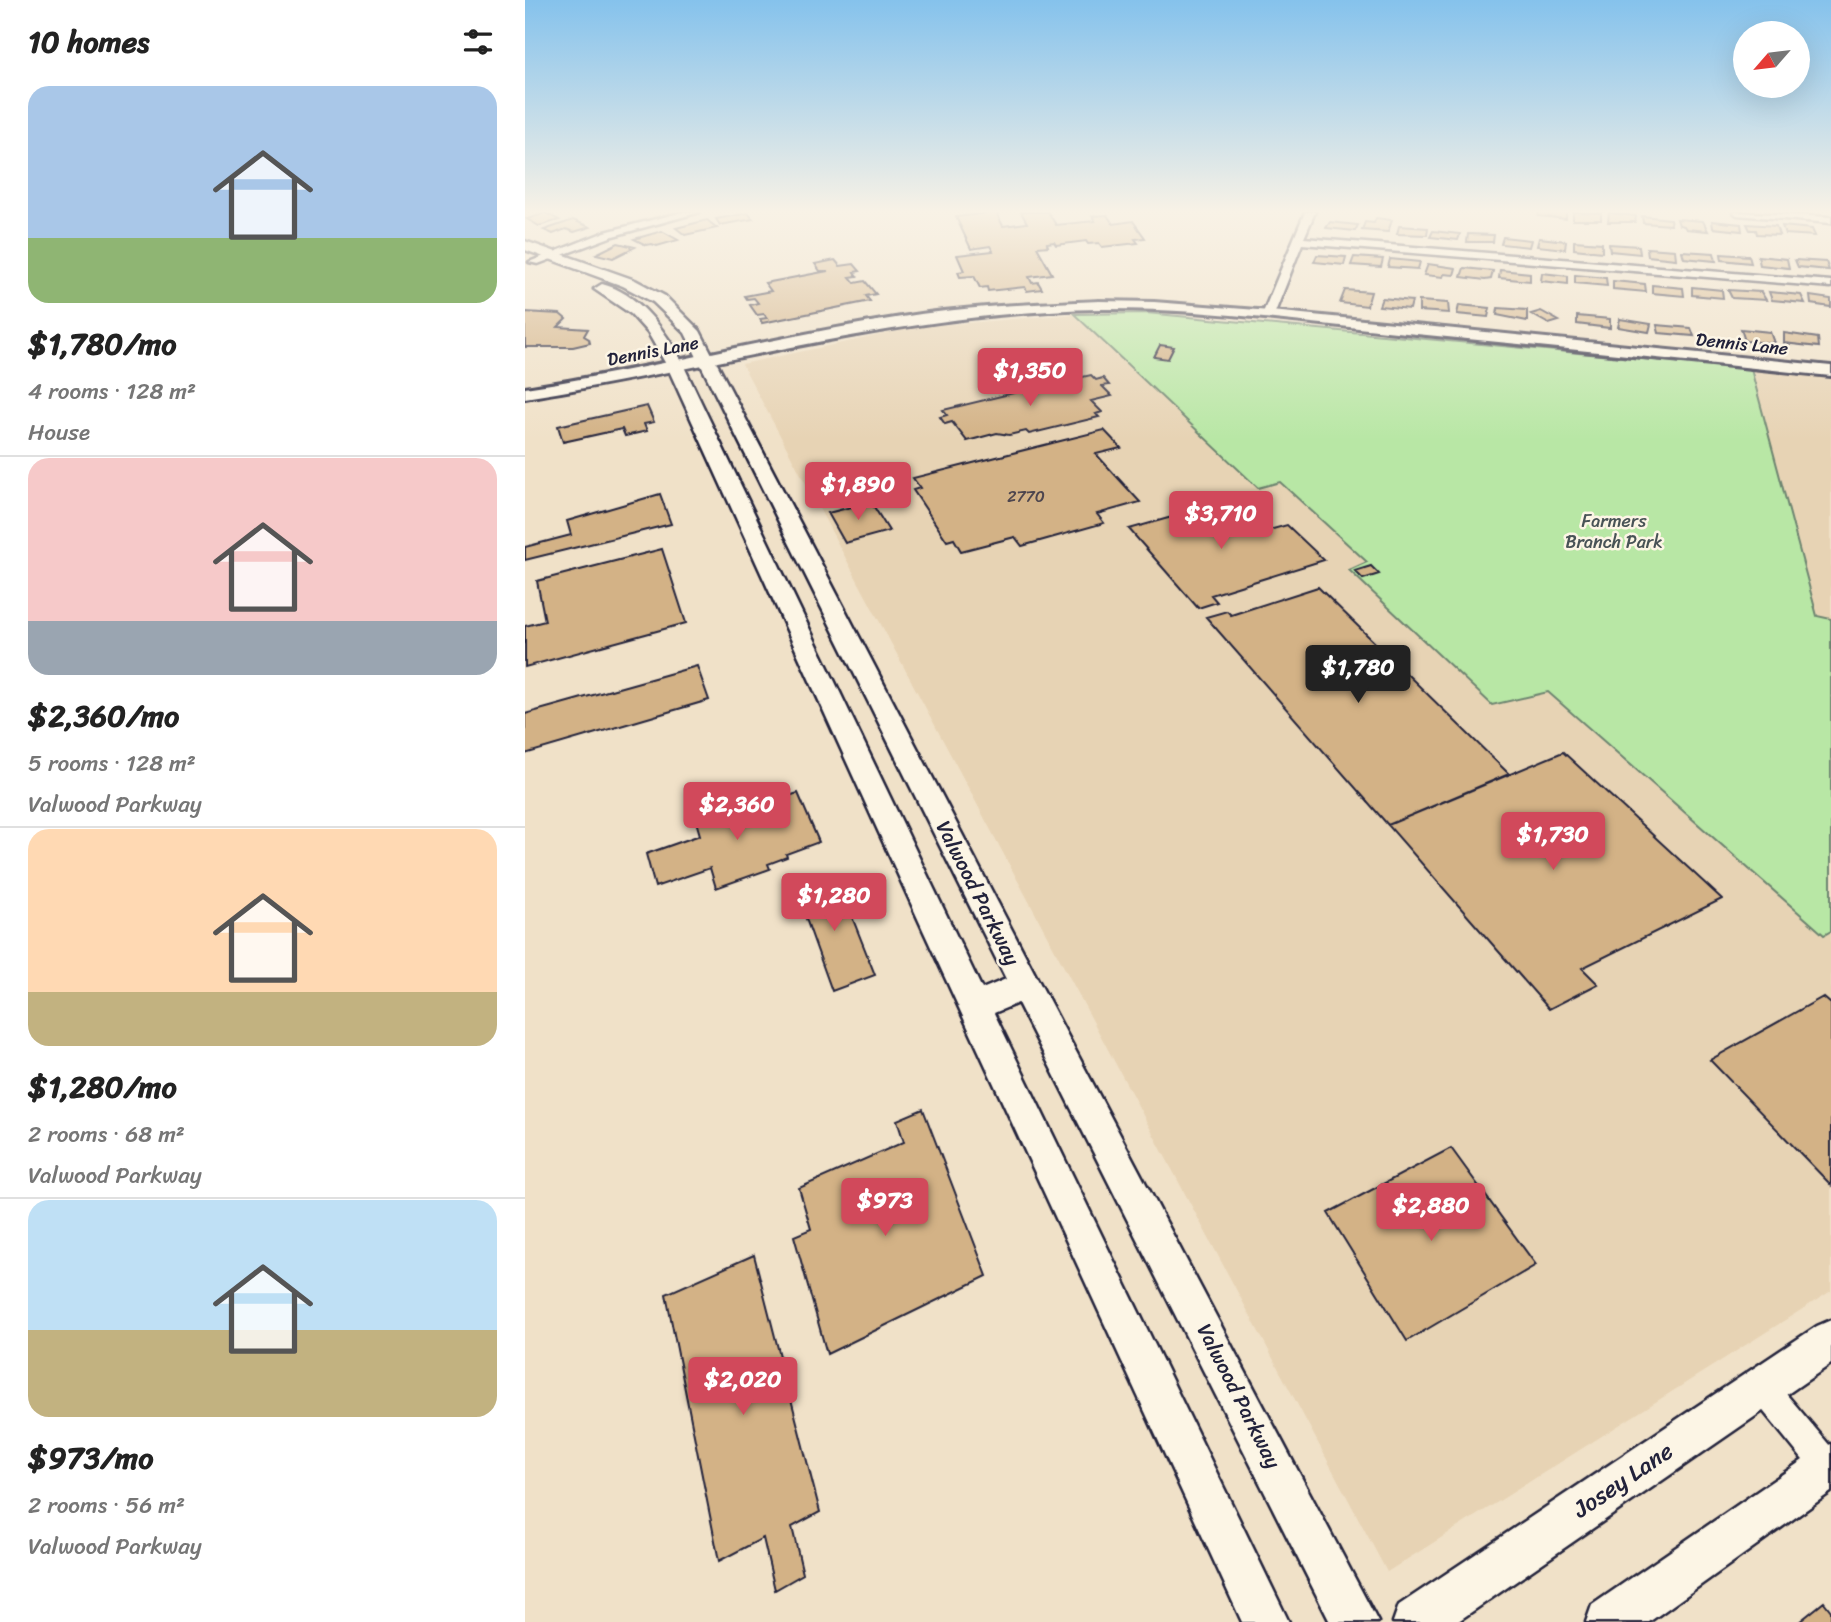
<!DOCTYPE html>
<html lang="en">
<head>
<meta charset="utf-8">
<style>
  body { margin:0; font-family:Sriracha,sans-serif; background:#f2f2f2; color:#222; height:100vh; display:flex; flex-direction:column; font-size:26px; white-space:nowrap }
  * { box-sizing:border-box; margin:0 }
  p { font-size:23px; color:#767676 }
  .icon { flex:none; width:38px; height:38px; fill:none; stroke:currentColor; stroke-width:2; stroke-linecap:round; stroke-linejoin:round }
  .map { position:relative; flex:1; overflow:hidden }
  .panel { display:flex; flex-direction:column; background:#fff; width:525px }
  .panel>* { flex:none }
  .needle { width:46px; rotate:242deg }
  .tools { position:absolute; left:1208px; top:21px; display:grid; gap:14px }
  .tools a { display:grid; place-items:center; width:77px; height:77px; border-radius:50%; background:#fff; box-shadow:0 7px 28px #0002; font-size:35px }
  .price { position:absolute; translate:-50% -60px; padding:0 16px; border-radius:7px; background:#d1495b; color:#fff; font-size:23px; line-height:46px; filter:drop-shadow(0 2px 4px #0008) }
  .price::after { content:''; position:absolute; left:50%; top:42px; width:21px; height:16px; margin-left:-10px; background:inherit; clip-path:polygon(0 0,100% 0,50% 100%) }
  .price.current { background:#222; color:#fff }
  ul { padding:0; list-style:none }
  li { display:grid; align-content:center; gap:14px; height:371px; padding:0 28px }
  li+li { border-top:2px solid #e0e0e0 }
  li span { display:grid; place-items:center; height:217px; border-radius:21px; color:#555 }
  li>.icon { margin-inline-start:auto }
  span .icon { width:126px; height:126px; fill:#fffc; stroke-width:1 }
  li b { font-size:30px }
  h2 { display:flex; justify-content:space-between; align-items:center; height:84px; padding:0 28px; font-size:30px }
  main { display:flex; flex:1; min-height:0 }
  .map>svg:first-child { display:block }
  .built { fill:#e7d3b4 }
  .green { fill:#b8e7a5; stroke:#6d8470; stroke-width:2 }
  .building { fill:#d3b286; stroke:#22223b; stroke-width:2 }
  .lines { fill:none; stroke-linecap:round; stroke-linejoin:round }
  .minor-casing { stroke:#22223b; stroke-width:5 }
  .tertiary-casing { stroke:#22223b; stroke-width:6 }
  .secondary-casing { stroke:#22223b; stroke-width:5 }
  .minor { fill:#fcf5e5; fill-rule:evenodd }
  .tertiary { fill:#fcf5e5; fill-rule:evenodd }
  .secondary { fill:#fcf5e5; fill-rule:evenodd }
  .labels { text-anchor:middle; stroke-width:5; stroke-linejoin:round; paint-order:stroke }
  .far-number-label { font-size:16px; fill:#4e464e }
  .far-street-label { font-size:18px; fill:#22223b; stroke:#fcf5e5 }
  .far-park-label { font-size:18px; fill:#485356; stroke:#fcf5e5 }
  .street-label { font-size:21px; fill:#22223b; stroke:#fcf5e5 }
  .near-street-label { font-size:24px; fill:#22223b; stroke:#fcf5e5 }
</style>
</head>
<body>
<main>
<section class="panel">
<h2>10 homes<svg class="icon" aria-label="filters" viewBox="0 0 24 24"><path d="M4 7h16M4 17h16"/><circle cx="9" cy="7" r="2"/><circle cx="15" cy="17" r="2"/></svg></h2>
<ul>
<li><span style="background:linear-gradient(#a9c7e8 70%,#8fb573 0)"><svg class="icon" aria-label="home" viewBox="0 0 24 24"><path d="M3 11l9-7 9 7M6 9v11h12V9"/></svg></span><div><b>$1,780/mo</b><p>4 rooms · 128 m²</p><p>House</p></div></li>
<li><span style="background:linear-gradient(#f6c9c9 75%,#9aa5b1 0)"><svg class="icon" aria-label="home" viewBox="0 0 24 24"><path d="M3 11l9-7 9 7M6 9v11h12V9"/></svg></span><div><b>$2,360/mo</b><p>5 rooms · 128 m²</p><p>Valwood Parkway</p></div></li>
<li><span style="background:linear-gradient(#ffd9b3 75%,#c2b280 0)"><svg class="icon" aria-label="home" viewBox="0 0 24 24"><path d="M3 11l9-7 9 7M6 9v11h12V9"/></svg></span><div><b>$1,280/mo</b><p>2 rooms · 68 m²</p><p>Valwood Parkway</p></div></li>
<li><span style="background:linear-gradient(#bfe0f5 60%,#c2b280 0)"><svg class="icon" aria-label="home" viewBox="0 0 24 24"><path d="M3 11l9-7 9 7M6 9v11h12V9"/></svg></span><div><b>$973/mo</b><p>2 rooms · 56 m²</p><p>Valwood Parkway</p></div></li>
</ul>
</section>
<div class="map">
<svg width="1306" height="1622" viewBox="0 0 1306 1622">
  <rect width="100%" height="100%" fill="#f0e1c8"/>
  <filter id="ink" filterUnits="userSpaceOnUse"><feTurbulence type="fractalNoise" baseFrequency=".0143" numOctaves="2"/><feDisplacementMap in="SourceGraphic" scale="14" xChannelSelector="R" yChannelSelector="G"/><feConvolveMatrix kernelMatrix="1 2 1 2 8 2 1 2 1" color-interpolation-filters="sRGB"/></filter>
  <g filter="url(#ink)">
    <path class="built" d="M549,314L733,488L755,482L843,563L824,570L1022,692L1299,935L1306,931V1291L862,1572L217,364L393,327Z
      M1226,369L1306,377V619L1292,617Z"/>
    <path class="green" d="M621,313L1226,369L1292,616L1306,619V931L1299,935L1023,692L967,705L824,570L842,562L755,482L733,488L549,314Z"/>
    <path class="building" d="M471,212L478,226L502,223L496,212H523L531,225L570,221L567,216L582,215L588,224L608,221L620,238L610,239L613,243L577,247L574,243L563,244L561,241L531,245L529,242L522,243L523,246L512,247L527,274L504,277L507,283L513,282L517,289L502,291L500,287L463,291L462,287L455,288L449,276L435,277L433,272L439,271L432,255L468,251L465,246L446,249L431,217Z
      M1014,212H1041V219L1013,216Z
      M1048,212L1076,213V220H1048Z
      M21,213L34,220L14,226L2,219Z
      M223,213L228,219L195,225L191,219Z
      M1084,213L1111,216L1110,222H1083Z
      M1117,216L1145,219L1146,225L1118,223Z
      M851,218L867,220L863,232L837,230L840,222L849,223Z
      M1152,219L1178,221L1183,231L1161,229L1159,226L1154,225Z
      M48,220L65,227L49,232L41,229L28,234L19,230Z
      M182,220L192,228L160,235L151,228Z
      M1187,221L1216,224L1217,231L1188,228Z
      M805,222L833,225L830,231L801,228Z
      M1222,224L1251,226L1254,235L1232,234L1231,230H1225Z
      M874,226L903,228L902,235L872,234Z
      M1257,226L1287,229L1290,236L1260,234Z
      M137,231L153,240L132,246L127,244L121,245L109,239Z
      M908,231L935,234L933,240L905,237Z
      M943,234L969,235L968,242H942Z
      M978,237L1006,240L1004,247L976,244Z
      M1014,238L1041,241L1040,249L1012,246Z
      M1049,241L1077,243V252L1049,249Z
      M93,243L110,247L88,258L71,254Z
      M1084,244L1114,246L1115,254L1085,251Z
      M1122,248L1150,250L1151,259L1123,256Z
      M1157,251L1189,253L1191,261L1159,258Z
      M1196,254L1224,256L1226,263L1197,260Z
      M792,255L821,257L819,265L789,262Z
      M1233,256L1262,259L1264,268L1235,265Z
      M829,257L858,259L856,267L826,265Z
      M865,259L895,262L893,269L863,267Z
      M310,260L315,266L329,264L335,271L329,272L332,276L325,277L330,283L340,281L351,294L341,296L345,301L237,323L235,319L242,318L239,314L232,315L225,305L233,303L229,298L222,299L220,296L246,291L240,283L303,271H295L290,264Z
      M1270,260L1301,262L1304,270L1273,267Z
      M903,264L931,268L929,275L919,274L918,277L899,275Z
      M939,268L968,271L966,279L960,280L936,277Z
      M975,270L1005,273V281L974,278Z
      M1017,273L1043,276V284L1016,281Z
      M1050,275L1081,278L1082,286L1050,283Z
      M1088,281L1120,284L1121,292L1088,289Z
      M1127,285L1158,288L1159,296L1127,293Z
      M1167,287L1197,290L1198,298L1167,295Z
      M820,290L846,292L842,306L815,303Z
      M1203,290L1236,292L1241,300L1207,298Z
      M1244,292L1276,295L1280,303L1247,300Z
      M1285,296L1306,299V307L1286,304Z
      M857,298L887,301L885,309L854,306Z
      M894,301L923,303L924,313L894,311Z
      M934,305L965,308L963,317L932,314Z
      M973,308L1002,310V321L972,315Z
      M1016,311L1034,321L1024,324L1006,314Z
      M0,312L35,314L41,319L33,327L63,329L59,336L64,339L65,343L48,347H0Z
      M1052,316L1085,319V328L1052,324Z
      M1095,319L1126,324L1124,332L1093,327Z
      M1132,325L1166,328L1169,336L1134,333Z
      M1216,329L1245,332L1249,343L1220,341Z
      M1259,333L1293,338L1294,347L1259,343Z
      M635,345L649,347L643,359L629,357Z
      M566,375L571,380L578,378L584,385L577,386L587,396L566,401L577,412L571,414L574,417L504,434L501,431L484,435L472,433L442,441L427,422L420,424L415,417L422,415L418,410L493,392L484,382L508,376L518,386Z
      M122,406L129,422L119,424L122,431L100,436L97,429L38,442L33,426Z
      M579,430L596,448L571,454L615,502L572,514L579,523L497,546L490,537L436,551L429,539L422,541L388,490L395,488L388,478Z
      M135,494L146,524L0,560V547L46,535L42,521Z
      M704,501L737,532L762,525L799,560L686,595L692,602L673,608L604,529Z
      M346,502L364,531L320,543L303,513Z
      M137,549L161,623L0,667V626L20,621L12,581Z
      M846,566L854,574L838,579L830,571Z
      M793,587L984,774L863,825L681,617L702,611L706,615Z
      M172,666L184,700L0,754V714Z
      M1038,752L1197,899L1057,968L1073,984L1024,1009L863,825Z
      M273,793L294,842L261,854L262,857L243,864L245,869L191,888L185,868L130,887L121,854L175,835L170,818L220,801L223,809Z
      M310,874L350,975L307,991L270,888Z
      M1298,997L1306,1004V1185L1185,1060Z
      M398,1109L462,1276L302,1354L269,1236L286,1229L274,1188L379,1142L372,1120Z
      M926,1148L1011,1265L882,1341L803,1213Z
      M229,1255L295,1512L267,1527L278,1574L250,1590L238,1538L194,1561L141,1294Z
      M1299,1602L1306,1611V1622H1274Z"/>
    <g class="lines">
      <g class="minor-casing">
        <path id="minor" d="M158,212H175L88,236L13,264L4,262L80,232Z
          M780,212H790L779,238L1306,281V287L777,244L749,315L739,317L737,315Z
          M1208,212L1306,217V223L1212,215Z
          M1236,1372L1246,1376L1306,1447V1485L1295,1481L1226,1396L1222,1386L1226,1376Z"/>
      </g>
      <g class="tertiary-casing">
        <path id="tertiary" d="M574,301L629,302L757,312L1306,366V376C1161,361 1016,346 871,332C773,322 673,308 575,309C379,312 192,368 0,398V388C128,369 254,335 383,316C446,306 510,304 574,301Z"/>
      </g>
      <g class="secondary-casing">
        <path id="secondary" d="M0,241L110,280L140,296L175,331L511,976L853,1622H805L493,1003L469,1013L764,1622H717L399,932L142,366L123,333L106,314L69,289L77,284C112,293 135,324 153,354L457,989L481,979L160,333L128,302L98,286L0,250Z
          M1306,1320V1364L932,1622H868L874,1605L1292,1326Z
          M1306,1444V1492L1124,1622H1061L1067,1605L1291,1451Z"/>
      </g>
      <use href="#minor" class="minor"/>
      <use href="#tertiary" class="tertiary"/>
      <use href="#secondary" class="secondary"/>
    </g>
  </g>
  <linearGradient id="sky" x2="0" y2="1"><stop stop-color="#85c2ec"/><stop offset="0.48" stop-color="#f8f2e6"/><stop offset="1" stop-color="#f8f2e6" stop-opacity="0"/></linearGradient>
  <rect width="1306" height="440" fill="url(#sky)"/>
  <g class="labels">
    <g class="far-number-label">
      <text x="501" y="502">2770</text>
    </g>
    <g class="far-street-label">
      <text transform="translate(1217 344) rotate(6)" y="6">Dennis Lane</text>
      <text transform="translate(128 351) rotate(-11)" y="6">Dennis Lane</text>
    </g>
    <g class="far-park-label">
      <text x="1089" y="527">Farmers<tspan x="1089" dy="21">Branch Park</tspan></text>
    </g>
    <g class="street-label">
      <text transform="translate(453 893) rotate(63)" y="7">Valwood Parkway</text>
      <text transform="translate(714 1396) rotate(63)" y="7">Valwood Parkway</text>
    </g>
    <g class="near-street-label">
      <text transform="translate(1098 1480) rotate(-34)" y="8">Josey Lane</text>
    </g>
  </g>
</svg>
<div class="tools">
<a><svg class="needle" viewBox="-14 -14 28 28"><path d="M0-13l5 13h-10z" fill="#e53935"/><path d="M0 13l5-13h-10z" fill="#767676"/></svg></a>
</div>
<b class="price" style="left:505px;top:408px">$1,350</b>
<b class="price" style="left:333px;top:522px">$1,890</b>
<b class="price" style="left:696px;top:551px">$3,710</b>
<b class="price current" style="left:833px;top:705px">$1,780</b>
<b class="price" style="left:212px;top:842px">$2,360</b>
<b class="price" style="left:1028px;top:872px">$1,730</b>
<b class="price" style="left:309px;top:933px">$1,280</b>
<b class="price" style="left:360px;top:1238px">$973</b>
<b class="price" style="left:906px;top:1243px">$2,880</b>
<b class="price" style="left:218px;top:1417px">$2,020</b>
</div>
</main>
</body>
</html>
